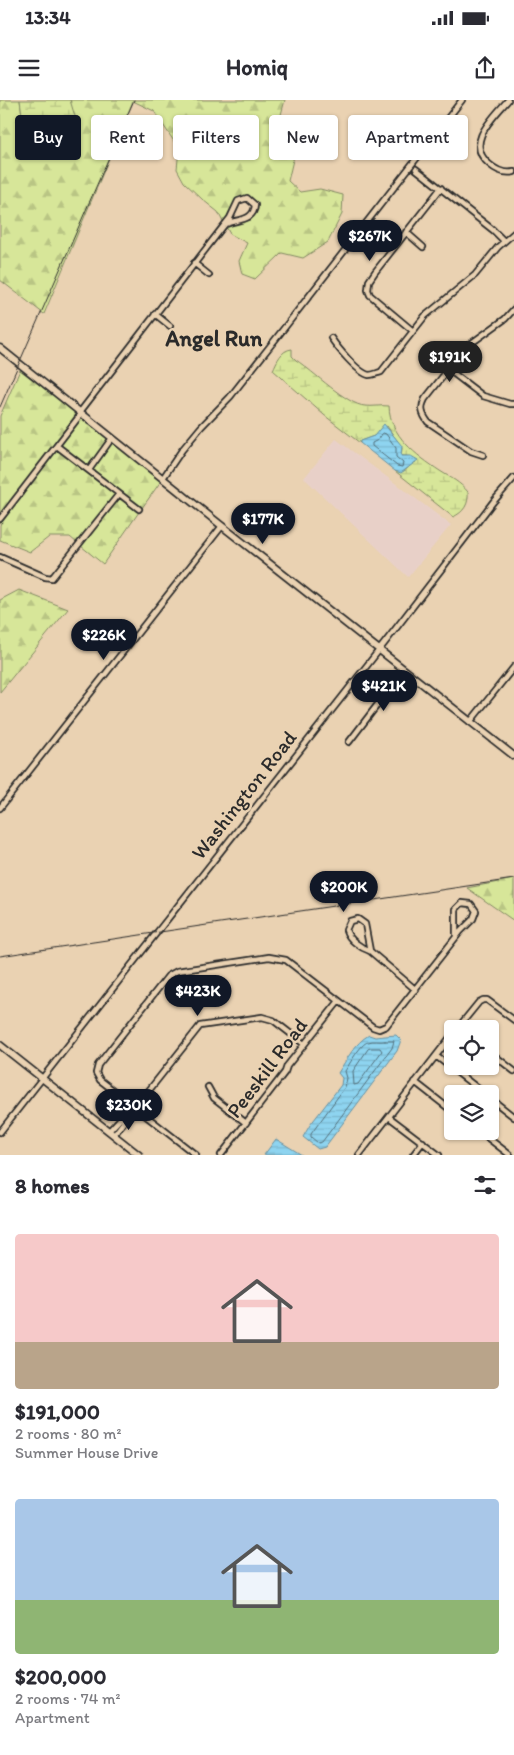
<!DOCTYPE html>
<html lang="en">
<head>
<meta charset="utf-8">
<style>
  body { margin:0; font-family:Itim,sans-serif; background:#f2f2f3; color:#2b2b33; height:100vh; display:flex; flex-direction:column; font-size:19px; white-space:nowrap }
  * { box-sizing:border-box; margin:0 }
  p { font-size:16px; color:#7c7c81 }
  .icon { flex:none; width:28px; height:28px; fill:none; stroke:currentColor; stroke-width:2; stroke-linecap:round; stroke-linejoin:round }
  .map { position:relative; height:1055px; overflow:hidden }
  .sheet { display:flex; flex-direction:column; background:#fff; flex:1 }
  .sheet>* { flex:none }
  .guide { position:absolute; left:15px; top:15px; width:485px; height:45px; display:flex; gap:10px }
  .tools { position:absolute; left:444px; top:920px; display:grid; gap:10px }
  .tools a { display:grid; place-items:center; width:55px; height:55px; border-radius:5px; background:#fff; box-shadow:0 1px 4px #0004; font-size:25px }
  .price { position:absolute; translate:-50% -42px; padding:0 11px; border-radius:18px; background:#111827; color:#fff; font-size:16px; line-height:32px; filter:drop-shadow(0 1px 2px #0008) }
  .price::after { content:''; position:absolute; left:50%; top:30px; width:15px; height:11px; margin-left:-8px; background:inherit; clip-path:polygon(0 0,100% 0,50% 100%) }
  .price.selected { background:#222; color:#fff }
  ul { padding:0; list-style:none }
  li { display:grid; align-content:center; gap:10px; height:265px; padding:0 15px }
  li span { display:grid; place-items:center; height:155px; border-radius:5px; color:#555 }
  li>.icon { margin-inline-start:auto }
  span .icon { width:90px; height:90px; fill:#fffc; stroke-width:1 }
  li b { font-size:21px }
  h2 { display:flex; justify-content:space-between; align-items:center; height:60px; padding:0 15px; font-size:21px }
  .pill { padding:0 18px; border-radius:5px; background:#fff; box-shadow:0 1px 4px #0004; font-size:18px; line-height:45px }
  .pill.selected { background:#111827; color:#fff }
  .status { display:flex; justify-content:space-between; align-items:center; height:35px; padding:0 25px; background:#fff; direction:ltr }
  .status svg { height:14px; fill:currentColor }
  header { display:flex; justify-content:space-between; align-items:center; height:65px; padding:0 15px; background:#fff; font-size:22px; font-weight:800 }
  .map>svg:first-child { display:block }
  .built { fill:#e8d0c8 }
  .forest { fill:url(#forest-firs); stroke:#818862 }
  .wetland { fill:url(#wetland-marsh); stroke:#818862 }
  .water { fill:url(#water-rules); stroke:#6690a1 }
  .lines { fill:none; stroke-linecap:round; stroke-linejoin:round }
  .shore { stroke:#536f7a; stroke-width:1 }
  .street-casing { stroke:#2b2b2b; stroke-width:8 }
  .secondary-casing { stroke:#2b2b2b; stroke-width:9 }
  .street { stroke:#ead2b2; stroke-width:4.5 }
  .secondary { stroke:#ead2b2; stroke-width:5.5 }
  .rail { stroke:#2b2b2b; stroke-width:1 }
  .labels { text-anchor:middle; stroke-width:5; stroke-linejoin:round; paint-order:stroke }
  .street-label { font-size:21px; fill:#2b2b2b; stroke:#ead2b2 }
  .neighbourhood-label { font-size:22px; font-weight:bold; fill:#2b2b2b; stroke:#ead2b2 }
</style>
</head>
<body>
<div class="status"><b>13:34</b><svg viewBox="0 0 49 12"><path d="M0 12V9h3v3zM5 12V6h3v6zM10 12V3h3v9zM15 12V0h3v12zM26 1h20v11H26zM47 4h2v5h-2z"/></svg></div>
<header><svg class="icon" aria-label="menu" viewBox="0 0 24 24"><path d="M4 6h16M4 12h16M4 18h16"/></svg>Homiq<svg class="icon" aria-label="share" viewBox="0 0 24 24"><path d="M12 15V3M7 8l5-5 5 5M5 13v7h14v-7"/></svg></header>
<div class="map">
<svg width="514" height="1055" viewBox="0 0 514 1055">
  <defs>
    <pattern id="forest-firs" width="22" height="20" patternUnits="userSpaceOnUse" patternTransform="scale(1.25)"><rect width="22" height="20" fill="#d7e699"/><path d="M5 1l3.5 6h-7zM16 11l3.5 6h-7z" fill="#b9c584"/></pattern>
    <pattern id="wetland-marsh" width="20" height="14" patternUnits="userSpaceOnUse" patternTransform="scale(1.25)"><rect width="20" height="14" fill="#d7e699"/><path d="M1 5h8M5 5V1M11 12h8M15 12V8" fill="none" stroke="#b9c584"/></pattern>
    <pattern id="water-rules" width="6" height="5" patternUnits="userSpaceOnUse" patternTransform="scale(1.25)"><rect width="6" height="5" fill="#8ed4f0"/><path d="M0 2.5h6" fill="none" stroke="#7bb6ce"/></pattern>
  </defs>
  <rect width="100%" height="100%" fill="#ead2b2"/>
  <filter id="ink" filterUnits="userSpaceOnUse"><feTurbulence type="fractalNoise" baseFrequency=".02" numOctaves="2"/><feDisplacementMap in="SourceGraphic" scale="10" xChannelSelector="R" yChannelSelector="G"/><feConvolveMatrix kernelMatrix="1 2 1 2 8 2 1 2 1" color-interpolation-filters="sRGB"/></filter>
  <g filter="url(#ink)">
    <path class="built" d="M336,339L451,425L408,477L304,378Z"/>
    <path class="forest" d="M0,0H20L22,15L71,2L70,0H285L279,22L297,43L288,81L300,92L320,89L343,95L342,114L328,142L303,158L282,153L255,179L242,174L239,161L247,143L230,134L226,127L236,123L251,120L258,109L257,104L248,96C231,96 232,112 223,122L218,112L203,100L184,82L177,69L179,49L154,11L133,1L44,214L0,180Z
      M20,270L78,314L0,414V316Z
      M82,317L109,338L88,367L60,345Z
      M113,342L161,381L142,408L92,370Z
      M57,349L116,394L77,443L70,437H49L30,452L0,440V425L4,417Z
      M120,397L139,412L103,464L81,446Z
      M19,490L68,509L0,592V500Z
      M514,779V821L467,788Z"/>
    <path class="wetland" d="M20,0H70L76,20C53,34 43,34 22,15Z
      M292,249V256L296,260C313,271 347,305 365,306C373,307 381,305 389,306C390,336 416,355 440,371C451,378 460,382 468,392C469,404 464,412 453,417L395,371C408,374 406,366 416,362L407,356H401L402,348L387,326L374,336L360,341V343L324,315L273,270C277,261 281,250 292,249Z"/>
    <path class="water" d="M384,324L402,346L401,356H411L418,360L401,373L395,371L360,343V341L374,336Z
      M369,935L375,937L396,935L401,940L397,951L325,1047L318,1049L303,1037L310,1025L341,985L342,978L338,973C347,959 355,943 369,935Z
      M276,1039L302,1055H264Z"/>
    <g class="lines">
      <path class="shore" d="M383,333L386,334L396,348V357L403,363L402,367L397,366L372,346V343L378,340Z
        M385,941H394L392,948L322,1042L318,1043L311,1037V1034L345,987L347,978L345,971C349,965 361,943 368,942C373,940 380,942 385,941Z
        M371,948H380L382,951L358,984L354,985L353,971L368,949Z"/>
      <g class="street-casing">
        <path id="street" d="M508,0C493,18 464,43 489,64C497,71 505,74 514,72
          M416,69L493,130L504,141
          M406,132L423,147
          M194,163L209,175
          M155,214L170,226
          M413,231L370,195L368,190L369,181L375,172L441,88
          M331,238C337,247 358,273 369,275C373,275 377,273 381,272L425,216L475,175L498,147L514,133
          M449,270L483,296L510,304H514
          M80,312L222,128L230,118L238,101L247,98L255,105C254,121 238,119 226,124
          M57,346L139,409
          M483,355L471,351L428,322C422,314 420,308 425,299L466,247L505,219L514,209
          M89,370L112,338
          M163,378L182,350L201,327L230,297L278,236L462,0
          M0,419L81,314
          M0,457L45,477L52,478L119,394
          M470,622L514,567
          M349,642L404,570
          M0,708L222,426
          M370,851L365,824L358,819L350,821L346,830C349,840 361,848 370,851L416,890
          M457,929L479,902L483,900H487L514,920
          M490,952L514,971
          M436,956L485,994
          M415,982L452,1011
          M208,987L214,998L246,1023
          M490,998L514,1017
          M389,1017L439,1055
          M109,1031L121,1018L135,1008L200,926L262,917L273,920L304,944
          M479,1031L510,1055
          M0,1032L387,540L493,402L514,378
          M114,1035L123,1023L126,1016
          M196,1055L100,980L96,973L98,965L168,876L177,871L269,857L286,860L373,927L379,929L386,926L460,832L473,819L476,811L471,804L462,803L456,809V836
          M221,1055L285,972L287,966L339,901
          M359,1055L452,935
          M413,1055L423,1042"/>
      </g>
      <g class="secondary-casing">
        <path id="secondary" d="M0,248L222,426L514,656
          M0,945L139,1055"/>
      </g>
      <use href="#street" class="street"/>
      <use href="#secondary" class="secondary"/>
      <path class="rail" d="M0,307L134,0
        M0,856L514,779"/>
    </g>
  </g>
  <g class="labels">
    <g class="street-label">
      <text transform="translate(244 695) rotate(-52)" y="7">Washington Road</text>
      <text transform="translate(267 968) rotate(-53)" y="7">Peeskill Road</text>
    </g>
    <g class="neighbourhood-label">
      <text x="214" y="246">Angel Run</text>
    </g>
  </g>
</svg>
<div class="tools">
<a><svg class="icon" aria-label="locate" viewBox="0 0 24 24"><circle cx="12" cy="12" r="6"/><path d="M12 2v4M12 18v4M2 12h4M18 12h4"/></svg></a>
<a><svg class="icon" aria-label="layers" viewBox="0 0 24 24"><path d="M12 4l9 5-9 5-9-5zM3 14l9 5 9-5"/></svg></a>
</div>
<b class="price" style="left:370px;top:162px">$267K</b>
<b class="price selected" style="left:450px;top:283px">$191K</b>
<b class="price" style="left:263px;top:445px">$177K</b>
<b class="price" style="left:104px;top:561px">$226K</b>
<b class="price" style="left:384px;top:612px">$421K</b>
<b class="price" style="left:344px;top:813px">$200K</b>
<b class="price" style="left:198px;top:917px">$423K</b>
<b class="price" style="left:129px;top:1031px">$230K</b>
<div class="guide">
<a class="pill selected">Buy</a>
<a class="pill">Rent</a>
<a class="pill">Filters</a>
<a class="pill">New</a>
<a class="pill">Apartment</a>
</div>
</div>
<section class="sheet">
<h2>8 homes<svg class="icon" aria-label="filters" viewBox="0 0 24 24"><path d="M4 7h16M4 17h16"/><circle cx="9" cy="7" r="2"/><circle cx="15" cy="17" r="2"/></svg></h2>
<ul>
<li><span style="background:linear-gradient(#f6c9c9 70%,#b9a48a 0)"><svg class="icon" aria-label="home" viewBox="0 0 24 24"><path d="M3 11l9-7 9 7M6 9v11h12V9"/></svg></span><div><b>$191,000</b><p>2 rooms · 80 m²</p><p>Summer House Drive</p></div></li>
<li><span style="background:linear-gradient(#a9c7e8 65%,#8fb573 0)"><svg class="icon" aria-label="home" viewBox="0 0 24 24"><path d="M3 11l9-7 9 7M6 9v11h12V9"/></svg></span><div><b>$200,000</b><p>2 rooms · 74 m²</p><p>Apartment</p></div></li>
</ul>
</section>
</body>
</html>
